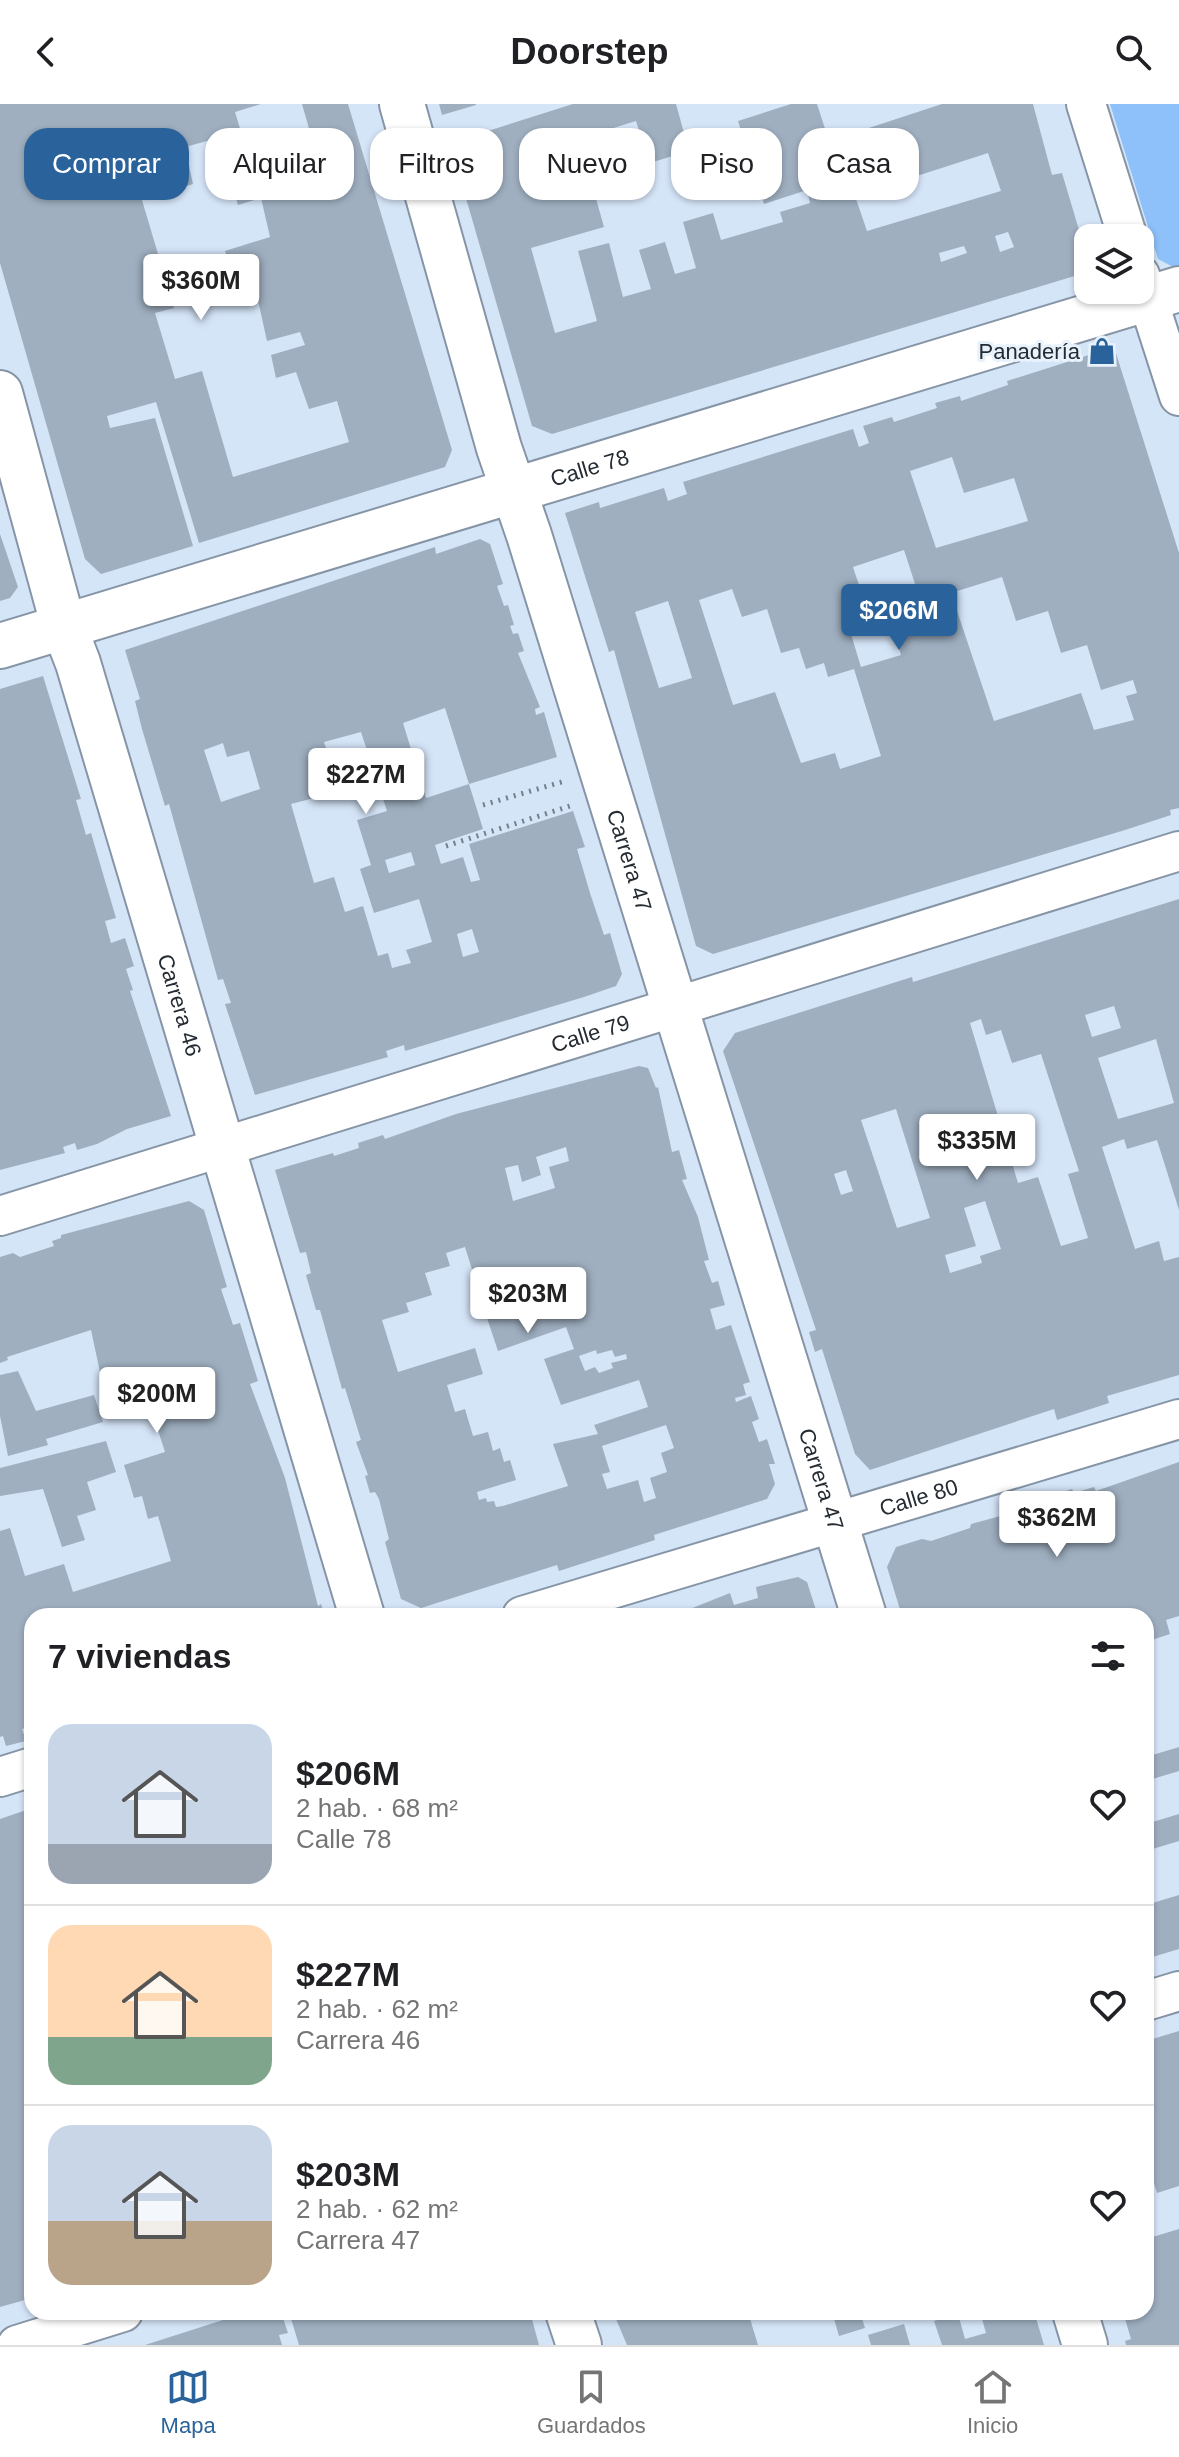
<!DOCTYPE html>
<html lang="es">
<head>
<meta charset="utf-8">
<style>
  body { margin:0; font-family:Helvetica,sans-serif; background:#f2f2f2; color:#202124; height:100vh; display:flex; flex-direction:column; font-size:30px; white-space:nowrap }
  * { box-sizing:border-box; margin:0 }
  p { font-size:26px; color:#757577 }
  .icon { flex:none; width:44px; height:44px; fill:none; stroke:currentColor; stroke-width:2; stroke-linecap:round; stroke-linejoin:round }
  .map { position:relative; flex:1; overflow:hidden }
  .panel { position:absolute; left:24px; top:1504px; width:1130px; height:712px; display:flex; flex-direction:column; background:#fff; border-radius:24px; box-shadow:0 2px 6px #0004 }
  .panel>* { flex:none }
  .guide { position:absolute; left:24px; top:24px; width:1132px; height:72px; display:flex; gap:16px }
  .controls { position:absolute; left:1074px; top:120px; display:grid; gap:16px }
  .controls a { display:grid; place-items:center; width:80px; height:80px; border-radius:16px; background:#fff; box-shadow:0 2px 6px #0004; font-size:40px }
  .price { position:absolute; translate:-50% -68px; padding:0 18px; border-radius:8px; background:#fff; color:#222; font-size:26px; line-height:52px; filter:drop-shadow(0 2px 4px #0008) }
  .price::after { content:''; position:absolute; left:50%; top:48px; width:24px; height:18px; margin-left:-12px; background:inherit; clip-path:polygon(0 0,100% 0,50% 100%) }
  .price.current { background:#2a639b; color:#fff }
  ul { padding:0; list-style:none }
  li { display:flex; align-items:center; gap:24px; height:200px; padding:0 24px }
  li+li { border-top:2px solid #e0e0e0 }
  li span { display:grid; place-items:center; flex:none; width:224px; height:160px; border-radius:24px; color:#555 }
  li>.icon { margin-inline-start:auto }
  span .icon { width:96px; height:96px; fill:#fffc; stroke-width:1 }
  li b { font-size:34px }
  h2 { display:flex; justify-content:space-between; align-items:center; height:96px; padding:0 24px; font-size:34px }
  .tag { padding:0 28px; border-radius:24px; background:#fff; box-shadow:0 2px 6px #0004; font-size:28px; line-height:72px }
  .tag.current { background:#2a639b; color:#fff }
  header { display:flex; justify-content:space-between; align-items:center; height:104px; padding:0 24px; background:#fff; font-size:36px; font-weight:700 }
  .dock { display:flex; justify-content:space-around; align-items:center; height:112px; border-top:2px solid #e0e0e0; background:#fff; font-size:22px; color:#757577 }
  .dock a { display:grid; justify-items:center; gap:4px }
  .dock .current { color:#2a639b }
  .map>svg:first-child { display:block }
  .green { fill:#8ec1f9 }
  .building { fill:#9fafc0; fill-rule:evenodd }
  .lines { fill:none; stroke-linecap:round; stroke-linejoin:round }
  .street-casing { stroke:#8695a6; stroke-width:42 }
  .secondary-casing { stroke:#8695a6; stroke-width:48 }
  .path { stroke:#75808c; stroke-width:5; stroke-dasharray:2 6; stroke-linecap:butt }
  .street { stroke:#fff; stroke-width:38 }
  .secondary { stroke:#fff; stroke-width:44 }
  .labels { text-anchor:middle; stroke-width:6; stroke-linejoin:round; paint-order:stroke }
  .poi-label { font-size:22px; fill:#252b32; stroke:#e8f2fd; text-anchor:end }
  .street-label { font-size:22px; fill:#252b32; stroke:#e8f2fd }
</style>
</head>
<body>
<header><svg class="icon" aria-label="back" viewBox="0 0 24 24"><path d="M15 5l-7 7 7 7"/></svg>Doorstep<svg class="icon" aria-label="search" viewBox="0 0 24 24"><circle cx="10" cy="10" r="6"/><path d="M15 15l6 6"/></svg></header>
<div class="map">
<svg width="1179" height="2241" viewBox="0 0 1179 2241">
  <rect width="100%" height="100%" fill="#d5e5f8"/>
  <path class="green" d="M1110,0H1179V166L1158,155Z"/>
  <path class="building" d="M0,0H261L235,8L261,94L238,101L218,34L185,43L193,80L142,96L174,204L155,209L175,275L202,267L233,373L349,338L337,297L309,305L296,268L276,274L271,251L305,241L300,228L267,237L253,174L235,179L225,147L270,133L261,94L307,80L296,47L314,42L302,0H348L452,346L445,363L199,439L156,298L107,312L110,324L155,314L193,442L101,470L85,455L0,159Z
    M439,0H476V1L442,11Z
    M573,0H676L689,47L591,77L604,123L531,144L555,229L597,217L578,147L609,139L623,193L651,185L639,146L665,138L675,170L696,164L683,118L713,109L721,136L783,118L780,108L810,99L807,86L764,100L738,17L791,0H817L829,37L942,0H1033L1052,71L1062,69L1088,156L1081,170L552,330L532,322L450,39ZM636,17L642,36L564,59L559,41ZM988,49L1001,87L867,127L855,92ZM1008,128L1014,143L1000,148L995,132ZM964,142L967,149L941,158L939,149Z
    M1114,243L1179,449V704L1170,706L1171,711L1125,726L713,850L696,842L614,546L609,548L565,409L599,398L600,404L664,384L668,397L687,390L683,378L853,325L859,343L869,339L863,322L892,313L894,318L937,304L935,299L960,292L961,297L1008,281L1007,277ZM952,353L964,389L1014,374L1028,417L936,444L910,367ZM904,446L917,486L884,497L901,551L861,563L843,504L864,496L853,463ZM1002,473L1016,517L1048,507L1061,549L1087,541L1101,586L1133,576L1137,589L1126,592L1134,616L1094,626L1081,589L994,617L951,489ZM732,485L742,513L767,505L781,549L799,544L806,565L824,559L828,573L854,565L881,652L840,665L835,649L801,659L775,588L733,601L699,496ZM668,497L692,574L659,584L635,508Z
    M0,430L18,483L10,494L0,497Z
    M480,435L490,440L503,480L497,482L504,502L508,501L514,521L510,522L513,530L518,529L524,547L518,549L540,603L535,605L536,611L544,608L557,653L469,680L483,725L435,741L441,760L463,753L471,778L480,776L469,740L573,707L585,743L577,745L590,789L604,831L610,829L622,870L616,882L584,893L405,947L404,941L386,947L388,953L255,991L225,900L231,899L223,875L218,876L169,700L165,702L142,625L135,597L140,595L125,546L435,443L436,450ZM445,604L469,680L426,694L403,619ZM361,628L387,707L357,716L371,761L360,765L374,809L419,795L432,838L406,846L411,859L392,864L388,849L378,852L363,802L345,808L334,773L314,779L291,700L314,694L310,681L336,673L324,638ZM223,639L227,653L249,647L260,685L221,698L204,646ZM411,748L415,761L389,769L385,756ZM472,825L479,848L463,853L457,830Z
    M43,572L81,695L76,696L86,731L91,729L116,814L105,817L111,839L125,834L134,862L126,865L133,886L130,887L171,1012L127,1025L97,1040L77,1046L75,1039L63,1043L65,1049L0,1066V585Z
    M1179,795V1106L1157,1036L1127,1045L1124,1035L1102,1043L1135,1145L1159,1137L1164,1157L1179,1153V1271L1107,1292L1109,1299L1057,1316L1054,1305L870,1366L855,1350L822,1245L815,1248L809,1228L816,1226L723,947L735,929L912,873L913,878ZM1114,902L1121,924L1092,933L1085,911ZM981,915L986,931L1001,926L1012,959L1041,950L1079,1067L1068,1070L1088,1134L1061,1142L1038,1073L1018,1079L970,919ZM1156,935L1174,999L1118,1015L1098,954ZM896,1005L930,1114L897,1124L861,1016ZM846,1066L853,1087L841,1091L834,1070ZM985,1097L1001,1145L980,1152L982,1159L950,1169L945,1151L976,1142L964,1104Z
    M639,962L648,964L656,984L658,983L672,1048L679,1046L687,1075L682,1076L698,1113L709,1156L704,1157L712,1179L718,1177L725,1201L710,1205L716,1226L731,1221L750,1278L743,1280L746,1291L735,1294L736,1298L751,1292L759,1315L752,1318L759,1338L767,1335L775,1360H769L775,1380L767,1395L654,1431L655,1436L559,1467L557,1461L421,1504L401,1495L385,1438L389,1435L379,1395L375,1388L370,1389L365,1372L368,1371L356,1338L361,1336L345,1284L342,1285L320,1206H316L306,1171L311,1169L306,1148L300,1149L275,1066L333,1049L334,1052L359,1044L358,1039L383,1031L385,1035L456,1010ZM566,1043L569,1057L549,1063L555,1084L513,1097L505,1064L518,1061L522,1078L541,1071L536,1053ZM465,1143L476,1178L496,1172L503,1193L482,1199L498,1247L566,1223L574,1245L544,1255L561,1301L639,1276L648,1303L594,1321L598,1330L553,1340L568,1382L503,1402L496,1403L494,1397L487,1398L486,1394L479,1396L477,1388L516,1376L510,1356L504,1358L500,1344L493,1347L488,1328L473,1332L465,1305L455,1308L447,1281L483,1270L475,1244L398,1268L382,1216L409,1208L406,1199L432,1191L425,1169L450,1162L446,1149ZM596,1246L597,1250L612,1246L615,1253L626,1250L627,1255L611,1259L613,1264L599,1269L595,1263L585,1267L579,1252ZM666,1321L674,1344L661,1349L667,1368L650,1374L656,1394L644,1398L638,1376L607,1385L602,1370L610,1368L602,1342Z
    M189,1097L204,1106L227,1183L221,1185L233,1221L240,1219L258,1277L250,1280L285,1374L318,1502L321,1500L325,1512H32V1622L22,1625L26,1637L6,1642L3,1632L0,1633V1427L10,1424L25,1472L64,1460L73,1488L171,1457L158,1412L148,1415L142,1392L134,1394L124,1361L165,1348L153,1311L159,1309L147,1275L104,1287L91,1226L7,1253L8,1256L0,1259V1153L13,1149L20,1153L54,1142L52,1137L61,1134V1131Z
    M18,1267L36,1307L94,1291L103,1318L46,1335L48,1341L8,1352L0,1312V1271Z
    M106,1337L116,1368L87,1378L96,1406L77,1412L85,1436L62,1443L43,1385L0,1392V1364Z
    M1179,1358V1512L1166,1516L1170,1530L1146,1538V1512H1084L1082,1505L1061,1512H902L887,1463L896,1443L922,1435L931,1437L970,1424L971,1420L1026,1405L1030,1416L1052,1409L1046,1394L1072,1385L1074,1389L1094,1383L1096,1387Z
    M798,1473L807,1478L818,1512H682L680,1509L730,1489L734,1501L758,1494L756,1483Z
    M1179,1643V1667L1146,1677V1653Z
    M32,1704V1846L29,1847L32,1856V2194L0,2203V1715Z
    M1179,1710V1737L1146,1747V1720Z
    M1179,1791V1845L1146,1855V1801Z
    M1179,1927V2082L1157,2089L1146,2052V1937Z
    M1179,2125V2241H1126L1125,2237L1131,2235L1123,2208H1146V2135Z
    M248,2208L249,2215L260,2208H281L288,2229L279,2231L282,2241H145Z
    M289,2208H530L539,2241H299Z
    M613,2208H748L758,2241H627Z
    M832,2208H860L865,2224L839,2232Z
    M980,2208H1029L1032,2215L1036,2214L1044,2241H942L934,2217L958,2210L965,2235L986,2229Z
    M904,2220L910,2241H871L868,2231Z"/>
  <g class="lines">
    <g class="street-casing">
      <g id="street">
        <path d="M1086,0L1128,134"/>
        <path d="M1140,171L1179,292"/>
        <path id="s1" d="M0,1112L1179,747"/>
        <path id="s2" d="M522,1512L1179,1315"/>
        <path d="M0,1673L32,1663"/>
        <path d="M1146,1897L1179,1887"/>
        <path d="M17,2241L123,2208"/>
      </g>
    </g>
    <g class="secondary-casing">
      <g id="secondary">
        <path id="s3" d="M402,0L499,344L529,431L864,1512"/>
        <path id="s4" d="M0,289L63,520L78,559L362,1512"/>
        <path id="s5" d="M0,542L1179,185"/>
        <path d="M568,2208L579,2241"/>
        <path d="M1075,2208L1085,2241"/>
      </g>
    </g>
    <path class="path" d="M483,701L565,677
      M446,742L573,701"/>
    <use href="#street" class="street"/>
    <use href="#secondary" class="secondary"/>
  </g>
  <defs>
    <g id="shop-bare" transform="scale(2.16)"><path d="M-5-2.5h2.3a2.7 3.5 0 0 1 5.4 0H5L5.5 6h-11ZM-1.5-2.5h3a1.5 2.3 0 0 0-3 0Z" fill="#2a639b" stroke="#e8f2fd" stroke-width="2.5" paint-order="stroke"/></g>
  </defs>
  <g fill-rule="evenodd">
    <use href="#shop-bare" x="1102" y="247"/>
  </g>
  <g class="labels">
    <g class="poi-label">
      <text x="1080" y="255">Panadería</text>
    </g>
    <g class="street-label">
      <text dy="8" stroke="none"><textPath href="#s5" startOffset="616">Calle 78</textPath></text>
      <text dy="8" stroke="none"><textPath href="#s3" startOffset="790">Carrera 47</textPath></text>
      <text dy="8" stroke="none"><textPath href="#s4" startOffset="638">Carrera 46</textPath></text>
      <text dy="8" stroke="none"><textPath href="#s1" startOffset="618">Calle 79</textPath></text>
      <text dy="8" stroke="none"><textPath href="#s3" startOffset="1438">Carrera 47</textPath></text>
      <text dy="8" stroke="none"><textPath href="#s2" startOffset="414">Calle 80</textPath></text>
    </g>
  </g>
</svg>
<div class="controls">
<a><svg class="icon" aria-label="layers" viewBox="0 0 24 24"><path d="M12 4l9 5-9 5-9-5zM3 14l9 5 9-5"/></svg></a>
</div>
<b class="price" style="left:201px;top:218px">$360M</b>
<b class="price current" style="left:899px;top:548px">$206M</b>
<b class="price" style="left:366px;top:712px">$227M</b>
<b class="price" style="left:977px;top:1078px">$335M</b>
<b class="price" style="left:528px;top:1231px">$203M</b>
<b class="price" style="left:157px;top:1331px">$200M</b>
<b class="price" style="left:1057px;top:1455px">$362M</b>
<div class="guide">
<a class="tag current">Comprar</a>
<a class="tag">Alquilar</a>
<a class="tag">Filtros</a>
<a class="tag">Nuevo</a>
<a class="tag">Piso</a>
<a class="tag">Casa</a>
</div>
<section class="panel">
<h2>7 viviendas<svg class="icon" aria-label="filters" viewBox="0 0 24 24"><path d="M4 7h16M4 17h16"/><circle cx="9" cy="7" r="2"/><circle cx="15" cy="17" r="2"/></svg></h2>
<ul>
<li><span style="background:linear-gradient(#c9d6e8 75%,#9aa5b1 0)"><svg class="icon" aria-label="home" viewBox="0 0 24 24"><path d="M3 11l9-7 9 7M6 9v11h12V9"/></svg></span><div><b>$206M</b><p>2 hab. · 68 m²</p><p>Calle 78</p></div><svg class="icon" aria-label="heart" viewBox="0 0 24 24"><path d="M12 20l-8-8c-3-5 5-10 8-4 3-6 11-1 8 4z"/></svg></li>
<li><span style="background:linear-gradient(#ffd9b3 70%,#7fa58c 0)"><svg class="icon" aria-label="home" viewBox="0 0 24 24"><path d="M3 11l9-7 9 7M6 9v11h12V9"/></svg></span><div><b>$227M</b><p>2 hab. · 62 m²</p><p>Carrera 46</p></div><svg class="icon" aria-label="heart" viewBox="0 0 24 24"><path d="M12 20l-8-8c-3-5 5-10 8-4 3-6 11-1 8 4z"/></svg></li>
<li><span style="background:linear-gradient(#c9d6e8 60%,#b9a48a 0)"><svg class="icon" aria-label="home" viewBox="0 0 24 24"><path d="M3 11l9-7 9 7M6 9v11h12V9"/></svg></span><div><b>$203M</b><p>2 hab. · 62 m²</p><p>Carrera 47</p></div><svg class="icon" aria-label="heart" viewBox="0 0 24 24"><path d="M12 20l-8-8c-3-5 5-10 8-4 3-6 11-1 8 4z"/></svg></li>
</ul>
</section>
</div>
<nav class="dock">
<a class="current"><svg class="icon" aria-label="map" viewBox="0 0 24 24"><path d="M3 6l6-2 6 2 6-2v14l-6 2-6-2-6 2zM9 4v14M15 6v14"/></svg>Mapa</a>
<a><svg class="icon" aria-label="saved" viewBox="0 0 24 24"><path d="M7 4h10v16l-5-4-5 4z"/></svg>Guardados</a>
<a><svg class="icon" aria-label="home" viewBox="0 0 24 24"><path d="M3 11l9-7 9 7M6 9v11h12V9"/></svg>Inicio</a>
</nav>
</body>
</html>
